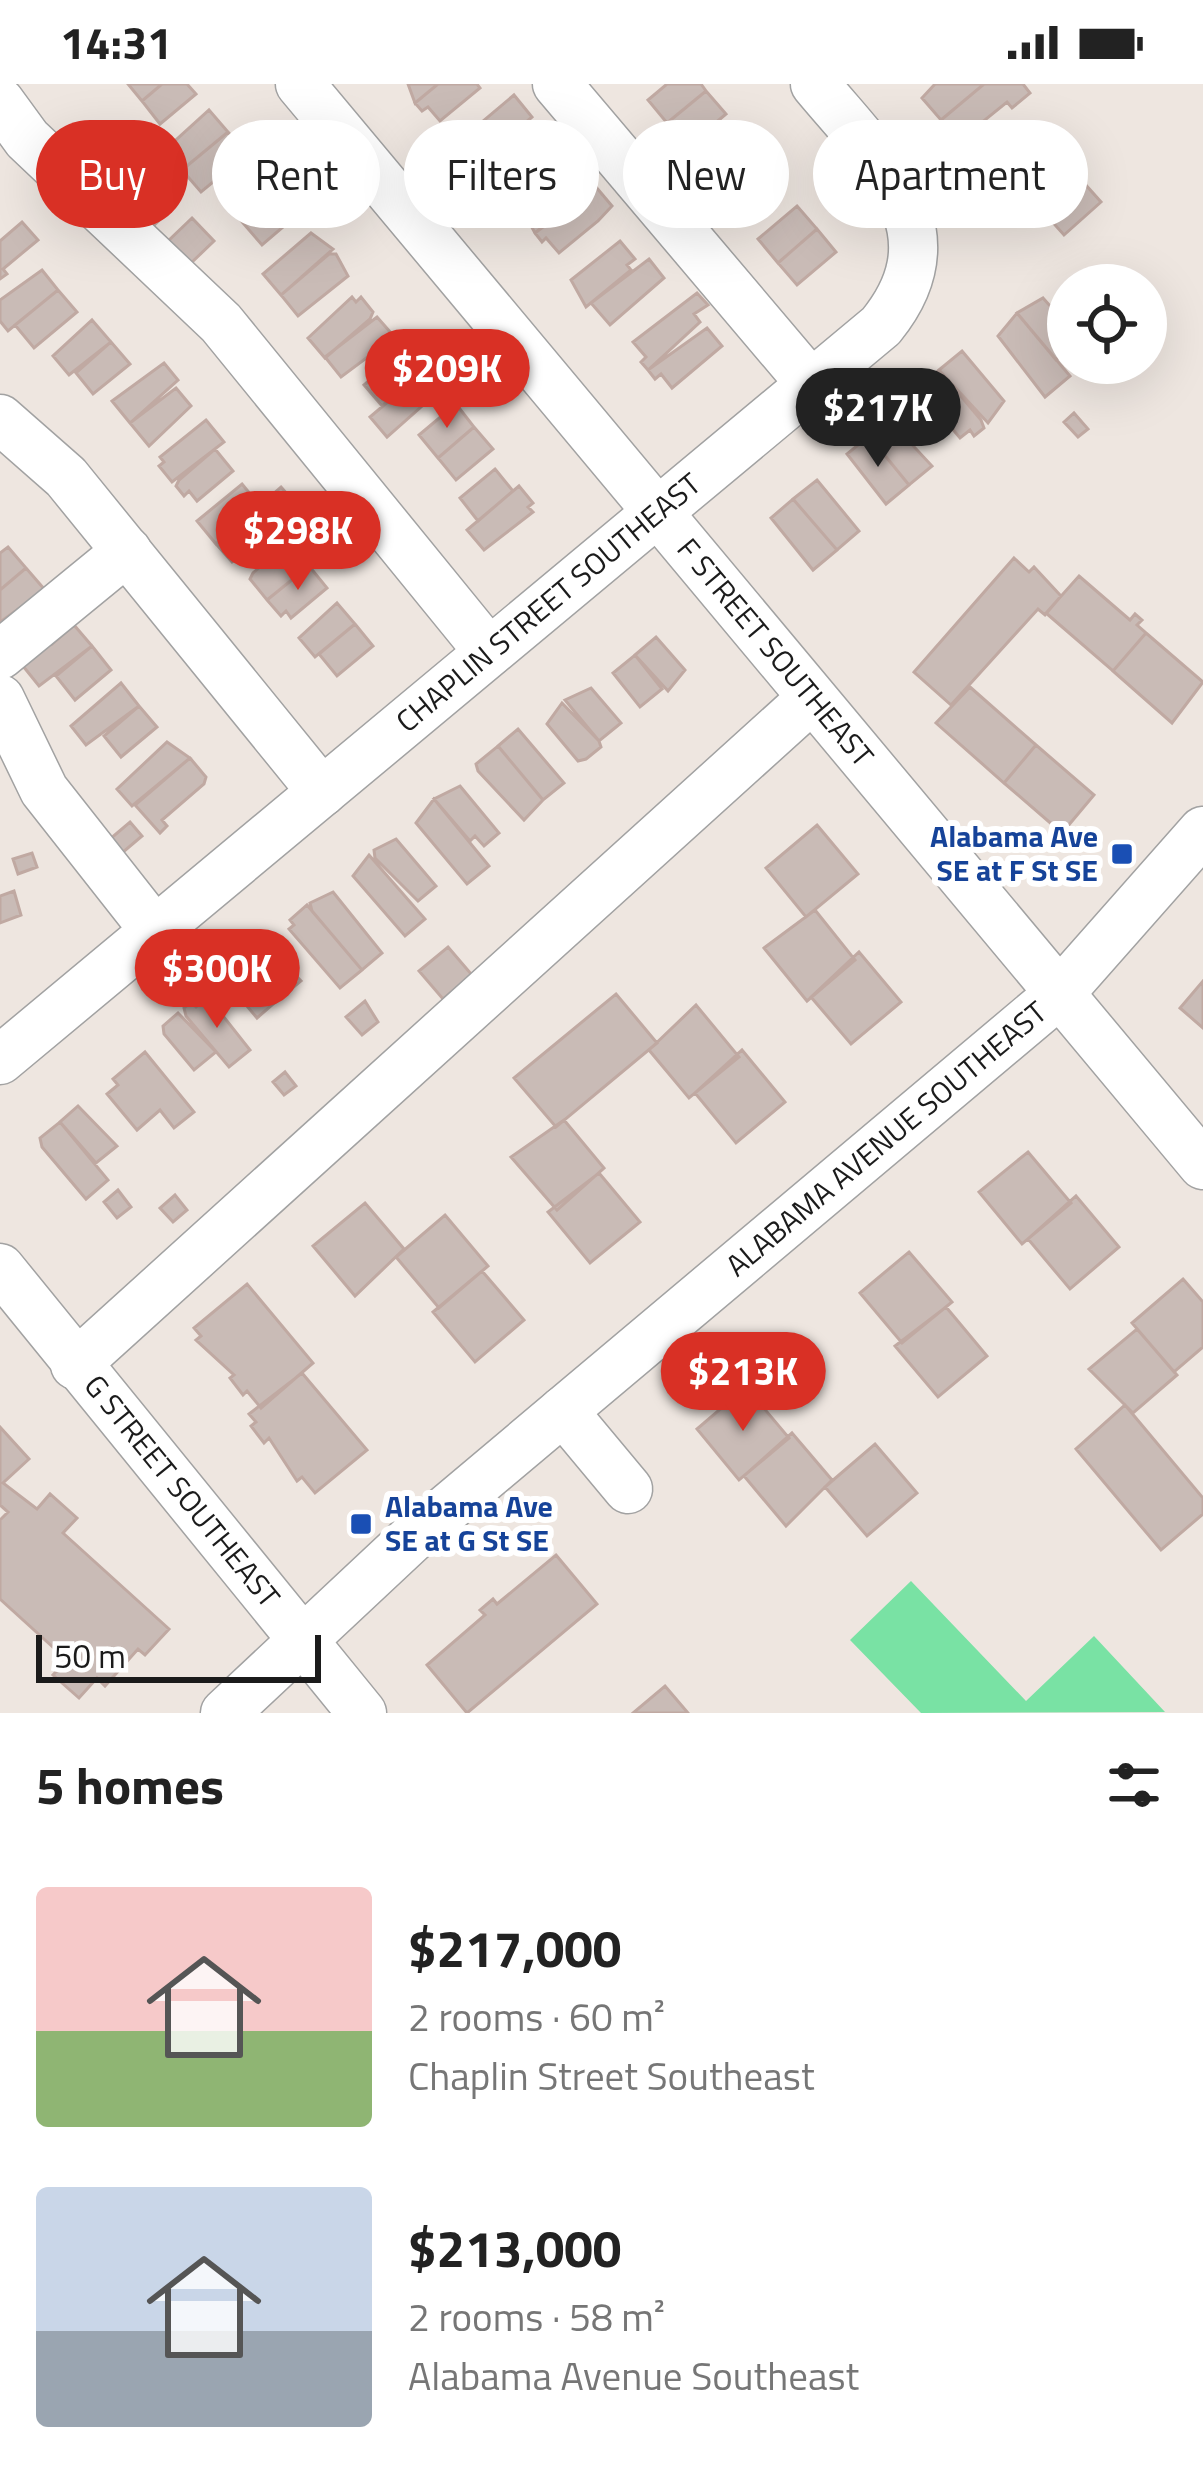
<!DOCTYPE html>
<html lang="en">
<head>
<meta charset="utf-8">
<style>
  body { margin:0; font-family:"Titillium Web",sans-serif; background:#f2f2f2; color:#222; height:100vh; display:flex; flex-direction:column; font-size:45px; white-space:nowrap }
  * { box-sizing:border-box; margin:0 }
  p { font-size:39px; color:#767676 }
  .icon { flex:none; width:66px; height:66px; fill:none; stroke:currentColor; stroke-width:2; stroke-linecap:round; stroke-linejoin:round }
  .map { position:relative; height:1629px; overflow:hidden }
  .panel { display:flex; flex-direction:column; background:#fff; flex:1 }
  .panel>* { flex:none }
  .guide { position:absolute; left:36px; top:36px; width:1131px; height:108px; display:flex; gap:24px }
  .fabs { position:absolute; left:1047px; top:180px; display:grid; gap:24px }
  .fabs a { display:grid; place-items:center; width:120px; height:120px; border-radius:50%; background:#fff; box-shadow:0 12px 48px #0002; font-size:60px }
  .scale { position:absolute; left:36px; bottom:30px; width:285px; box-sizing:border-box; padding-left:12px; border:6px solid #1b1b1b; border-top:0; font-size:33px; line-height:42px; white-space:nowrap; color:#1b1b1b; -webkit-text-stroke:9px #fff; paint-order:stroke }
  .price { position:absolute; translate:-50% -102px; padding:0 27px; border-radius:42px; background:#d93025; color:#fff; font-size:39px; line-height:78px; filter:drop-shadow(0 3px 6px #0008) }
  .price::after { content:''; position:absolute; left:50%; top:72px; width:36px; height:27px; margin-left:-18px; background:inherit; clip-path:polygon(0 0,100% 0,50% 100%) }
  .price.active { background:#222; color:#fff }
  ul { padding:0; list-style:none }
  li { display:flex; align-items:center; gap:36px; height:300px; padding:0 36px }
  li span { display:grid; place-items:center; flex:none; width:336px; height:240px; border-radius:12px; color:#555 }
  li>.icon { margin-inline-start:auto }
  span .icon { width:144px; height:144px; fill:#fffc; stroke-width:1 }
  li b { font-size:51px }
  h2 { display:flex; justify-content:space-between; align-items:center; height:144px; padding:0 36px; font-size:51px }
  .tag { padding:0 42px; border-radius:54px; background:#fff; box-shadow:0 12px 48px #0002; font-size:42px; line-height:108px }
  .tag.active { background:#d93025; color:#fff }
  .status { display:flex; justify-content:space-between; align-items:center; height:84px; padding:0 60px; background:#fff; direction:ltr }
  .status svg { height:33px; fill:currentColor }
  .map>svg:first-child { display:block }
  .pitch { fill:#79e2a4 }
  .building { fill:#c9bbb6; stroke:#c0a9a2; stroke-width:3 }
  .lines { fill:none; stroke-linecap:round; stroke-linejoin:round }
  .minor-casing { stroke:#a2a2a2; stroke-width:51 }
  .minor { stroke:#fff; stroke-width:48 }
  .transit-dot { fill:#1a4fb4; stroke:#fff; stroke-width:4.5 }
  .labels { text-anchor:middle; stroke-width:12; stroke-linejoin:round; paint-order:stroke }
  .street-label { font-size:30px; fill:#1b1b1b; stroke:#fff }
  .transit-label { font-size:30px; font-weight:bold; fill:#164399; stroke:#fff; text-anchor:end }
</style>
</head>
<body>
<div class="status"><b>14:31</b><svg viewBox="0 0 49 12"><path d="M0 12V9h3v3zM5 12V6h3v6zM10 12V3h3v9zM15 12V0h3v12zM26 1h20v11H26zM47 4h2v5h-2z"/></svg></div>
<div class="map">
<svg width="1203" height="1629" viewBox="0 0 1203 1629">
  <rect width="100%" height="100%" fill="#eee6e0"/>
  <path class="pitch" d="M911,1497L1026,1617L1094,1552L1165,1628L921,1629L850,1556Z"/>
  <path class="building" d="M128,0H162L142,17Z
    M187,0L196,10L160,40L142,17L162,0Z
    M408,0H438L415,19Z
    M438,0H477L480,4L440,37L428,23L422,27L415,19Z
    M667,0H701L706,7L667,39L648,16Z
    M935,0H984L941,36L922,14Z
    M984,0H1023L1030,9L1012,24L1007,18L959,57L941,36Z
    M706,7L726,30L687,63L667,39Z
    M514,11L532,33L475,83L467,74L475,69L463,54Z
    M209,26L228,48L182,86L165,66Z
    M522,44L542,68L502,100L490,85L482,92L475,83Z
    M228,48L247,70L201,108L182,86Z
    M744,51L763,74L713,117L693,94Z
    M1050,61L1101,118L1064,151L1013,94Z
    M763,74L783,98L743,130L720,111Z
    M260,88L279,109L243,139L225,117Z
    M559,89L579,113L535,149L520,122Z
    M596,103L612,122L598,137L559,169L546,154L542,158L535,149Z
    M285,105L297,131L262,161L243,139Z
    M159,109L173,123L150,145L137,131Z
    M797,122L817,145L778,179L758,155Z
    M192,134L214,157L189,181L166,159Z
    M22,138L38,156L3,185L7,190L0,195V157Z
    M817,145L836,168L797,201L778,179Z
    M311,149L333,165L281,211L263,190Z
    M620,157L635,175L627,181L631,186L586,223L571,196Z
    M329,170H336L348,192L298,232L281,211Z
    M649,175L664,194L610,241L591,219Z
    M42,186L58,206L8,247L0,237V216Z
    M58,206L77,228L34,264L15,241Z
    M697,209L708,221L694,230L700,238L648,286L641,278L646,273L633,258Z
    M352,213L356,218L361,213L373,228L370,235L325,274L308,254Z
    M1043,214L1068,242V266L1056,276L1017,229Z
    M1017,229L1070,292L1045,313L998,252Z
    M377,233L391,249L389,257L341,293L325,273Z
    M92,236L111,258L69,291L53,272Z
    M707,244L722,262L672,304L661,290L655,295L648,286Z
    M111,258L130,280L93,310L76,289Z
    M962,267L1004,317L988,339L939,286Z
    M400,270L404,275L410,270L424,287L382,322L364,301Z
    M164,279L178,296L130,339L112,317Z
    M939,286L981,336L984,344L974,352L970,346L960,354L918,304Z
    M424,287L440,306L387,353L370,333Z
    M176,304L191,322L149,362L130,339Z
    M456,320L474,343L438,374L419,351Z
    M1074,329L1088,345L1078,353L1064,338Z
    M206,336L224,358L172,398L159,382L164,378L160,373Z
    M889,336L932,382L909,401L869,352Z
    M474,343L493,365L456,396L438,374Z
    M869,352L909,401L886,420L847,370Z
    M215,365L233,387L197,417L189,407L184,412L176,402L179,396Z
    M495,385L513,407L478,437L460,414Z
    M817,396L859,447L837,466L793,415Z
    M242,400L260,422L216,460L197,437Z
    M519,402L533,419L528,423L533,428L484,466L467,446Z
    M281,403L301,426L243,476L239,472L232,478L216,460Z
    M793,415L837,466L813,486L771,434Z
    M314,447L330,465L267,516L250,495L253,489L289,458L294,464Z
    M8,463L26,484L0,506V469Z
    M1014,474L1029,488L1034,483L1061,512L1045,531L1038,525L951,621L914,588Z
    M309,482L327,504L291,534L286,527L281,532L267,516Z
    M26,484L45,506L0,538V506Z
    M1079,492L1130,536L1135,530L1142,536L1137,541L1146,549L1113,587L1046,529Z
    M337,519L355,540L315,573L299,554Z
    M355,540L373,562L337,592L319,570Z
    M74,541L92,562L39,602L23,582L48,555L52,560Z
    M1146,549L1203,598L1172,639L1113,587Z
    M656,553L685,586L668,607L635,571Z
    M92,562L111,586L75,616L56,592Z
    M635,571L662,605L640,623L613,589Z
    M121,599L139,622L86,661L71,642Z
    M970,603L1036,661L1004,699L936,639Z
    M591,604L621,639L599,657L565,616Z
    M562,619L599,657L601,663L586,675L578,677L547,640Z
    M139,622L157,643L121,673L104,652Z
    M518,645L564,699L543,716L498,662Z
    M167,658L190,674L132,722L117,705Z
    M1036,661L1094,711L1062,749L1004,699Z
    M498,662L543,716L524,736L478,687L476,680Z
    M190,674L206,693L204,700L162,736L167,742L160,749L135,721Z
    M460,702L499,749L484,762L475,752L470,757L434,715Z
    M434,715L489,782L467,800L416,739Z
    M130,738L142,752L115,775L103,761Z
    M817,741L858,790L806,833L766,784Z
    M396,755L436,802L418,817L375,774L374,766Z
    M32,769L37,783L18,790L13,775Z
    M369,771L425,835L405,852L353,792Z
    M14,807L21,831L0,839V812Z
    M333,808L382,869L362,886L312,827L310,819Z
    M307,821L362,886L340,904L289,845L294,841L290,836Z
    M815,826L855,876L807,917L764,864Z
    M263,858L301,897L279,915L248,879L252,876L247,871Z
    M448,863L472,891L443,915L419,887Z
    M859,868L901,918L851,960L811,913Z
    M242,876L279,915L257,934L226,897Z
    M1203,897V944L1180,924Z
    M616,910L657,959L556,1043L514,994Z
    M208,913L250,966L229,983L186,932L184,924L191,918L196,923Z
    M365,917L378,938L362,951L346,933Z
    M696,921L739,973L689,1014L649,966Z
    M178,929L216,968L194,986L164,950L163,942Z
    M742,966L785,1018L736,1059L695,1009Z
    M145,968L194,1028L174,1044L160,1026L137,1046L107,1010L118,1001L113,995Z
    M285,988L296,1002L284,1011L273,998Z
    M78,1022L117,1062L96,1079L60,1038Z
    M564,1036L604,1084L557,1126L511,1073Z
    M60,1038L108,1096L86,1115L42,1063L40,1054Z
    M1028,1068L1071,1119L1022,1160L979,1108Z
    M599,1089L640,1138L590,1179L548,1128Z
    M118,1106L131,1123L117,1134L104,1118Z
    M175,1111L187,1126L173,1138L160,1124Z
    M1076,1112L1119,1163L1070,1205L1028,1155Z
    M365,1119L404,1165L355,1212L313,1162Z
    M445,1131L488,1182L439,1224L396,1173Z
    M909,1168L952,1218L902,1259L860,1209Z
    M482,1187L524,1236L475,1278L433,1228Z
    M1183,1195L1203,1218V1263L1174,1288L1132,1239Z
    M247,1200L313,1279L261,1324L247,1307L243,1311L230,1294L234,1291L196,1256L201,1252L194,1244Z
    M946,1223L987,1272L938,1313L895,1262Z
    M1137,1245L1177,1291L1133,1329L1089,1285Z
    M302,1289L367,1366L315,1409L302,1393L297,1397L269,1354L264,1359L251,1342L256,1338L249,1330Z
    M746,1303L789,1354L739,1396L697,1345Z
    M1125,1321L1203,1414V1430L1161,1466L1076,1365Z
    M0,1343L29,1375L3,1399L37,1425L50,1410L77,1434L63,1449L169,1545L145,1571L138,1565L105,1602L97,1594L79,1614L53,1591L67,1576L0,1515V1436L8,1428L0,1421Z
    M792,1349L832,1396L786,1442L744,1392Z
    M875,1360L917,1409L867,1452L825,1403Z
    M556,1471L597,1520L467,1629L427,1581L485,1531L480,1526L493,1515L497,1520Z
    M665,1602L688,1629H633Z"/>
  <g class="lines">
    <g class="minor-casing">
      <g id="minor">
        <path id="s1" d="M300,0L1203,1081"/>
        <path d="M557,0L811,300"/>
        <path d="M0,18L27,55L221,239L489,568"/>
        <path d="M0,335L66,393L322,708"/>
        <path d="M0,571L127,467"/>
        <path d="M0,615L44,706L155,847"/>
        <path id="s2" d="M0,976L881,242C960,145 876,74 815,0"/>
        <path id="s3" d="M0,1184L362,1629"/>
        <path d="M75,1281L812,614"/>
        <path d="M563,1327L628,1405"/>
        <path id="s4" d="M225,1629L411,1455L1059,910L1203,747"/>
      </g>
    </g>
    <use href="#minor" class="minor"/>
  </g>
  <g class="transit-dot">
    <rect x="1110" y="758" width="24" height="24" rx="6"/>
    <rect x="349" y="1428" width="24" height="24" rx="6"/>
  </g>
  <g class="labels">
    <g class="street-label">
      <text dy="10" stroke="none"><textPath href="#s2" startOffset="714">CHAPLIN STREET SOUTHEAST</textPath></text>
      <text dy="10" stroke="none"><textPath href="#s1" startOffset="741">F STREET SOUTHEAST</textPath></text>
      <text dy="10" stroke="none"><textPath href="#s4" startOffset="876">ALABAMA AVENUE SOUTHEAST</textPath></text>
      <text dy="10" stroke="none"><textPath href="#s3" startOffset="288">G STREET SOUTHEAST</textPath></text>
    </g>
    <g class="transit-label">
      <text x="1098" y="763">Alabama Ave<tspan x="1098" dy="34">SE at F St SE</tspan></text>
      <text x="385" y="1433" text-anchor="start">Alabama Ave<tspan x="385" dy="34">SE at G St SE</tspan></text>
    </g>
  </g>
</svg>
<div class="fabs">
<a><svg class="icon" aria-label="locate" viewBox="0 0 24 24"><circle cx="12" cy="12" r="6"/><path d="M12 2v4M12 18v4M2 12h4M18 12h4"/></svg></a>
</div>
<div class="scale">50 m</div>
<b class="price" style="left:447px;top:347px">$209K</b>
<b class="price active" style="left:878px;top:386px">$217K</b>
<b class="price" style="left:298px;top:509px">$298K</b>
<b class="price" style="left:217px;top:947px">$300K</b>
<b class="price" style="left:743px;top:1350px">$213K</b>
<div class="guide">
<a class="tag active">Buy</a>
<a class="tag">Rent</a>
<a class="tag">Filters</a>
<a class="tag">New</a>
<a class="tag">Apartment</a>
</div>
</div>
<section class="panel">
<h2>5 homes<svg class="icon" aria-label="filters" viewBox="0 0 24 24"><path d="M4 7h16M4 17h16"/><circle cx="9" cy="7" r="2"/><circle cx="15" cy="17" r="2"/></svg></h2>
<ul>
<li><span style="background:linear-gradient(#f6c9c9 60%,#8fb573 0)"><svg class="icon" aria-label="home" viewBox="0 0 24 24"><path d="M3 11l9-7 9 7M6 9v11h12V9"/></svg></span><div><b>$217,000</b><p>2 rooms · 60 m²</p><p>Chaplin Street Southeast</p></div></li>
<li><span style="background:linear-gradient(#c9d6e8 60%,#9aa5b1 0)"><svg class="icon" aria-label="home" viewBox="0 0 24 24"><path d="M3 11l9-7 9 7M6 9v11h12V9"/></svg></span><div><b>$213,000</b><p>2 rooms · 58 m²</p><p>Alabama Avenue Southeast</p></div></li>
</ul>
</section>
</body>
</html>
